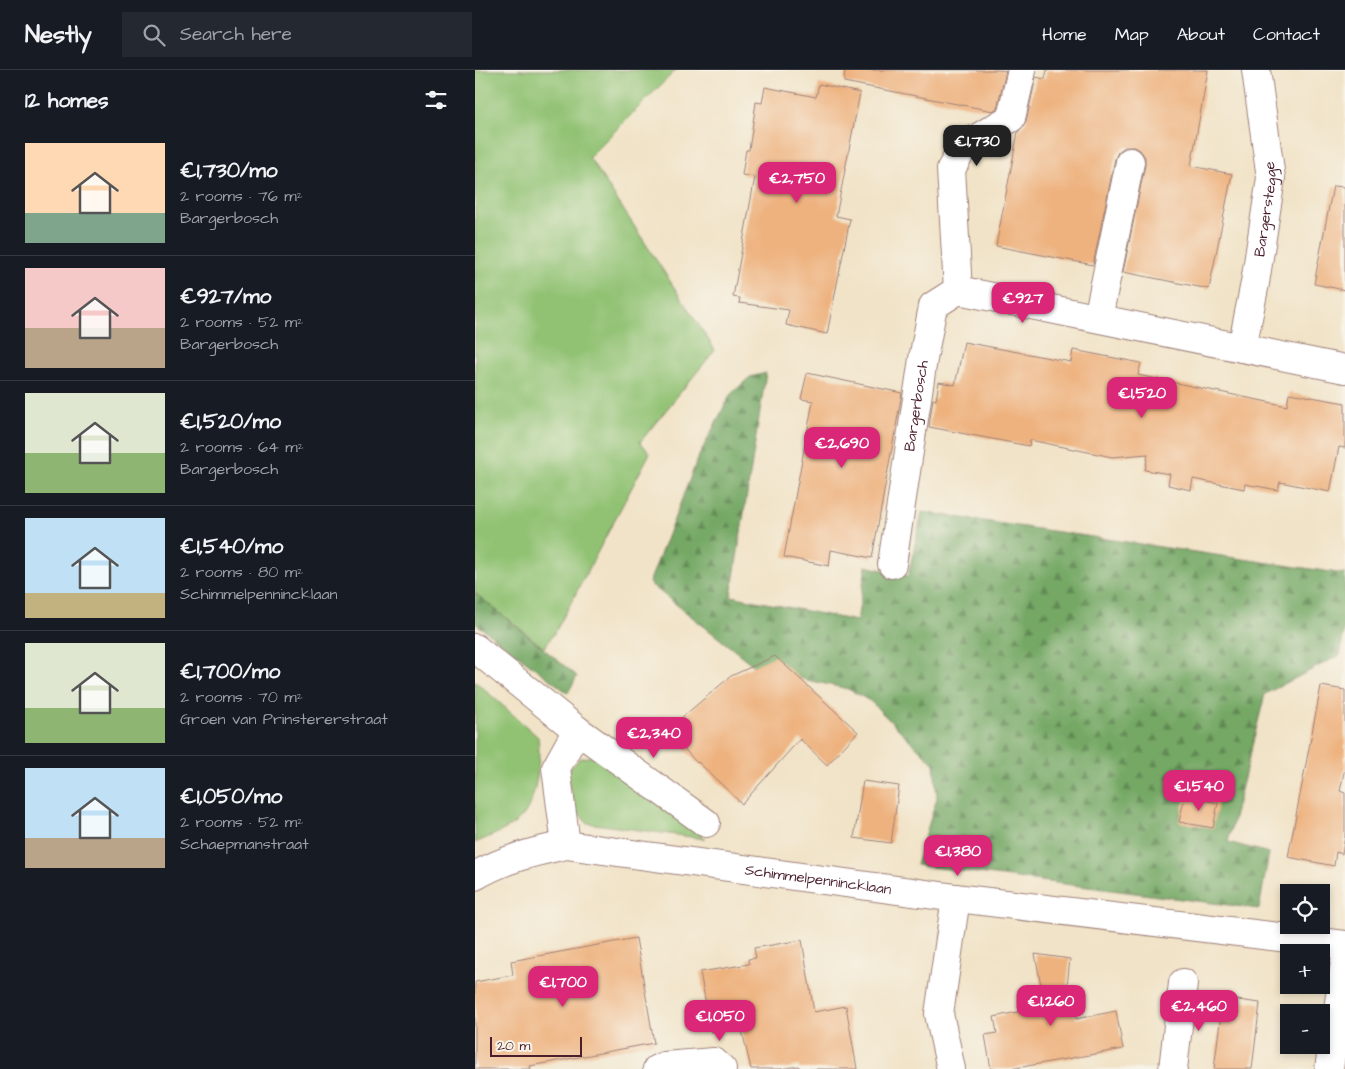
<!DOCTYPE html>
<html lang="en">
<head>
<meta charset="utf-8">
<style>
  body { margin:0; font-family:"Architects Daughter",sans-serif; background:#242831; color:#f1f3f6; height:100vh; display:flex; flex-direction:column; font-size:19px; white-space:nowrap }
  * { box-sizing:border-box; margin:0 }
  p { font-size:16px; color:#9ea1a6 }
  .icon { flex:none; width:28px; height:28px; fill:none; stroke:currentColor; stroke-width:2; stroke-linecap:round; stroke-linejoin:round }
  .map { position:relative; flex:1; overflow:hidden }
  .panel { display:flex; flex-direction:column; background:#171b24; width:475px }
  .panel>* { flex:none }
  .tools { position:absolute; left:805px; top:814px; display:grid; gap:10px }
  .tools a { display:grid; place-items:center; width:50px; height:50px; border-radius:0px; background:#171b24; box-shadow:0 2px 8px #0003; font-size:25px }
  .scale { position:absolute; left:15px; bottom:12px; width:92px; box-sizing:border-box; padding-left:5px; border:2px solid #4a1f2b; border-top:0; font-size:14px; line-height:18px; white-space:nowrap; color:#4a1f2b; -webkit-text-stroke:4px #f7f3e8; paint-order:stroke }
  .price { position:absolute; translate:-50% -42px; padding:0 11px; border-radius:10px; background:#db2777; color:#fff; font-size:16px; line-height:32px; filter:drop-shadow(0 1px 2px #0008) }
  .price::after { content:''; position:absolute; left:50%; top:30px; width:15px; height:11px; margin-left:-8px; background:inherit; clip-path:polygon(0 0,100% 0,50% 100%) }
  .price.on { background:#222; color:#fff }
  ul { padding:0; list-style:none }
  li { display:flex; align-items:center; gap:15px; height:125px; padding:0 25px }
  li+li { border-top:1px solid #363941 }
  li span { display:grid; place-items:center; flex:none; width:140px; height:100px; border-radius:0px; color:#555 }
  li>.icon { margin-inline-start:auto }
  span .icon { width:60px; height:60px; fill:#fffc; stroke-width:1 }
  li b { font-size:21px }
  h2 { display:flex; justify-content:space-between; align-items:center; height:60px; padding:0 25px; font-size:21px }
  header { display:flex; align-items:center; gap:30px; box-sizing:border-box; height:70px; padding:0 25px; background:#171b24; border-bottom:1px solid #363941 }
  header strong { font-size:24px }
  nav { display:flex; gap:28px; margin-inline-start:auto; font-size:18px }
  .search { width:350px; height:45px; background:#242831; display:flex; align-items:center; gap:12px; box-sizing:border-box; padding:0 18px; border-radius:0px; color:#9ea1a6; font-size:19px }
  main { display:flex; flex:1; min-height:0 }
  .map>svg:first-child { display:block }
  .green { fill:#91c273; stroke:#6e704f }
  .forest { fill:url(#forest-firs); stroke:#5f6448 }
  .building { fill:#eeb27f }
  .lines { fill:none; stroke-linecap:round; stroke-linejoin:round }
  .minor-casing { stroke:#9e8179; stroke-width:30 }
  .minor { stroke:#fff; stroke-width:28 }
  .labels { text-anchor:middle; stroke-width:5; stroke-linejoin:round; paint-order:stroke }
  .street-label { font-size:15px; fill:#4a1f2b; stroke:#f7f3e8 }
</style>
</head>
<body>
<header>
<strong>Nestly</strong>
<div class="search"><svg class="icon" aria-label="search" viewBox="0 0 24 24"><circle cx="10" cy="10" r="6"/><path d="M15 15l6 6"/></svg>Search here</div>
<nav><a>Home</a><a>Map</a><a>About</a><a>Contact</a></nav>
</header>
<main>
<section class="panel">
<h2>12 homes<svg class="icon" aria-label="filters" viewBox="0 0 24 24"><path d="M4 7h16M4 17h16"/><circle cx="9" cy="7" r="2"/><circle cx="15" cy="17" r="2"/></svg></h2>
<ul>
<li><span style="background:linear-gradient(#ffd9b3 70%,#7fa58c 0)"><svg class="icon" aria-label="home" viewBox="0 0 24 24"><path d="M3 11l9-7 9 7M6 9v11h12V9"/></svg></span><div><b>€1,730/mo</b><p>2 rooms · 76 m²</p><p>Bargerbosch</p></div></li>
<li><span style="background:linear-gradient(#f6c9c9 60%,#b9a48a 0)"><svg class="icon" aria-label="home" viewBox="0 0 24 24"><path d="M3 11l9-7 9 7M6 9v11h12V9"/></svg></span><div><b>€927/mo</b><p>2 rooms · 52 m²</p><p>Bargerbosch</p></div></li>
<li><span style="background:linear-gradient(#dfe7d0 60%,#8fb573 0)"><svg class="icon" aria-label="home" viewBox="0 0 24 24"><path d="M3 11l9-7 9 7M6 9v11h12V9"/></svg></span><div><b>€1,520/mo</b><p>2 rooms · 64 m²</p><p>Bargerbosch</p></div></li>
<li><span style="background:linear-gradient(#bfe0f5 75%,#c2b280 0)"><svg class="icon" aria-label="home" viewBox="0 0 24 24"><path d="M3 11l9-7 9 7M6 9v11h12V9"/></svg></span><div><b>€1,540/mo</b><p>2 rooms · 80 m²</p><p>Schimmelpennincklaan</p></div></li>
<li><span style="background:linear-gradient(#dfe7d0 65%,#8fb573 0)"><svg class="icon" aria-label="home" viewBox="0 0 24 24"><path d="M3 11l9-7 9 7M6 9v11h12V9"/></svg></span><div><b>€1,700/mo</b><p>2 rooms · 70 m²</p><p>Groen van Prinstererstraat</p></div></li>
<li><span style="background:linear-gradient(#bfe0f5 70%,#b9a48a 0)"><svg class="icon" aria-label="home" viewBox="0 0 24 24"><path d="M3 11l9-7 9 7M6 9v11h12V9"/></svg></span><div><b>€1,050/mo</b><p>2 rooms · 52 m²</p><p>Schaepmanstraat</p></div></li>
</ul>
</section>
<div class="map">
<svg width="870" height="999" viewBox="0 0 870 999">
  <defs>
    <pattern id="forest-firs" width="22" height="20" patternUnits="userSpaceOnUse" patternTransform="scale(1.25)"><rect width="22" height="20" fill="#74a865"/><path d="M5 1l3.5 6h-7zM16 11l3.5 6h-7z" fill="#618853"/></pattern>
  </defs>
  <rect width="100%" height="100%" fill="#f7f3e8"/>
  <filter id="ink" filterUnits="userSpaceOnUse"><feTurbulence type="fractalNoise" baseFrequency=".02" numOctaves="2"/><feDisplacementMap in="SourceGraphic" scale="10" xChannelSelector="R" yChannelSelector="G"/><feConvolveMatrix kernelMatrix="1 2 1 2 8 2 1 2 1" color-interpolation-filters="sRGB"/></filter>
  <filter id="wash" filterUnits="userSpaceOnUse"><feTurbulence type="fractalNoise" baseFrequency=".0096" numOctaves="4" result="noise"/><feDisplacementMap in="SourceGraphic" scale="20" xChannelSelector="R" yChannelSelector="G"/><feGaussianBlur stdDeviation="1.12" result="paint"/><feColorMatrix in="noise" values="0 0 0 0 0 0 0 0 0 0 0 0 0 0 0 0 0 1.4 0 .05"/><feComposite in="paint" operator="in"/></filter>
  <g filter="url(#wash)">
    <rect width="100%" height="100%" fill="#f1e3c7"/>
    <path class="green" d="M0,0H201L114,87L240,280L165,372L175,383L82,559L69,578L0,523Z
      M0,611L63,667C66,688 62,725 50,743C40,758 15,766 0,773Z
      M126,684L137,691L231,769L112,753L99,738L92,703L104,689Z"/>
    <path class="forest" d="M291,303L256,526L382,551L391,496L433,506L447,442L870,504V553L865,585L790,624L753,772L794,783L784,839L441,795L462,728L459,694L395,631L373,619L283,599L174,513L223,388L255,325L275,307Z
      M0,523L102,606L93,623L0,553Z"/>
    <g id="blocks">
      <path class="building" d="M370,0H525L531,1L522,38L518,41L369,12Z
        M572,0H733L716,96L757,104L734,219L648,202L670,95V87L665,80L659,77H650L643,82L640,89L618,195L521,176L543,62L551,52L561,7L570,9Z
        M344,14L385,23L361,146L375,149L352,264L311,255L314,240L264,233L265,228L258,227L280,107L267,105L271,80H274L281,32L287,33L290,17L341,27Z
        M858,116L870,117V220L839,214Z
        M489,272L596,292L598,280L666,293L663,305L812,336L814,323L870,333V378L864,377L855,422L805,412L803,420L770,414L769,419L718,409L716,420L693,415L695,404L670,400L673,384L637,387L555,370L554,376L454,357L458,329L461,330L464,312L480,315Z
        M332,303L427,323L397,488L356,480L354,496L309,487L338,331L326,329Z
        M300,586L383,662L352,695L325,669L267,734L223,692L222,693L192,660L256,606Z
        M846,616L870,620V698L865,721L870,723V766L867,784L861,782L859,796L813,787Z
        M388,711L424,716L416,773L379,768Z
        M710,726L743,733L738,758L704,752Z
        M161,868L179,973L55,996L56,999H0V912L38,905L36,891Z
        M327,870L339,942L371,936L382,999H324V996L305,999H276L266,956L236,962L225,902L274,894L273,889L281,888L279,878Z
        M560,884L595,889L590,934L599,932L601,949L641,941L648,979L535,999H516L510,965L522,963L519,947L570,936Z
        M748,928L785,933L777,999H739Z"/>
    </g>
  </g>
  <g filter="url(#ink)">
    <use href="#blocks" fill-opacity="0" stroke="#9e8179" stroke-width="1"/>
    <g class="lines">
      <g class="minor-casing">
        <g id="minor">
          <path d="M483,220L476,99L489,76L536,48L547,0"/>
          <path d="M623,248L655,92"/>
          <path id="s1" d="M767,278L780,213L796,108L781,0"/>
          <path id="s2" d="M417,494L448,289L458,236L483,220L870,299"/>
          <path d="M0,578L102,660L231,753"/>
          <path d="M91,775L81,698L102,660"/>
          <path id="s3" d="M0,806C29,789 58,782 91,775L481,828L870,875"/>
          <path d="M182,999L189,996L239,992L247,999"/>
          <path d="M476,999L464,944L481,828"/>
          <path d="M698,999L708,913"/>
          <path d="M854,999L870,892"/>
        </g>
      </g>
      <use href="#minor" class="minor"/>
    </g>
  </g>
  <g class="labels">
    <g class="street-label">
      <text dy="5" stroke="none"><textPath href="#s1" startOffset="141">Bargerstegge</textPath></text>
      <text dy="5" stroke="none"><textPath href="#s2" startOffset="160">Bargerbosch</textPath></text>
      <text dy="5" stroke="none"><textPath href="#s3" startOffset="351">Schimmelpennincklaan</textPath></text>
    </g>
  </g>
</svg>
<div class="tools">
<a><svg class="icon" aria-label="locate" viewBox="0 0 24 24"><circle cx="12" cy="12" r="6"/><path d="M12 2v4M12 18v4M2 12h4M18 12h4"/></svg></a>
<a>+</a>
<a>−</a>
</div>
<div class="scale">20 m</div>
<b class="price on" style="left:502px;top:97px">€1,730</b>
<b class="price" style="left:322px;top:134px">€2,750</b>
<b class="price" style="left:548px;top:254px">€927</b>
<b class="price" style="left:667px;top:349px">€1,520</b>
<b class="price" style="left:367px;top:399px">€2,690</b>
<b class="price" style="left:179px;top:689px">€2,340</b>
<b class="price" style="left:724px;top:742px">€1,540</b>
<b class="price" style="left:483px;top:807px">€1,380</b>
<b class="price" style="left:88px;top:938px">€1,700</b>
<b class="price" style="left:576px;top:957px">€1,260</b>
<b class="price" style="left:724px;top:962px">€2,460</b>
<b class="price" style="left:245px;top:972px">€1,050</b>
</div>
</main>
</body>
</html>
